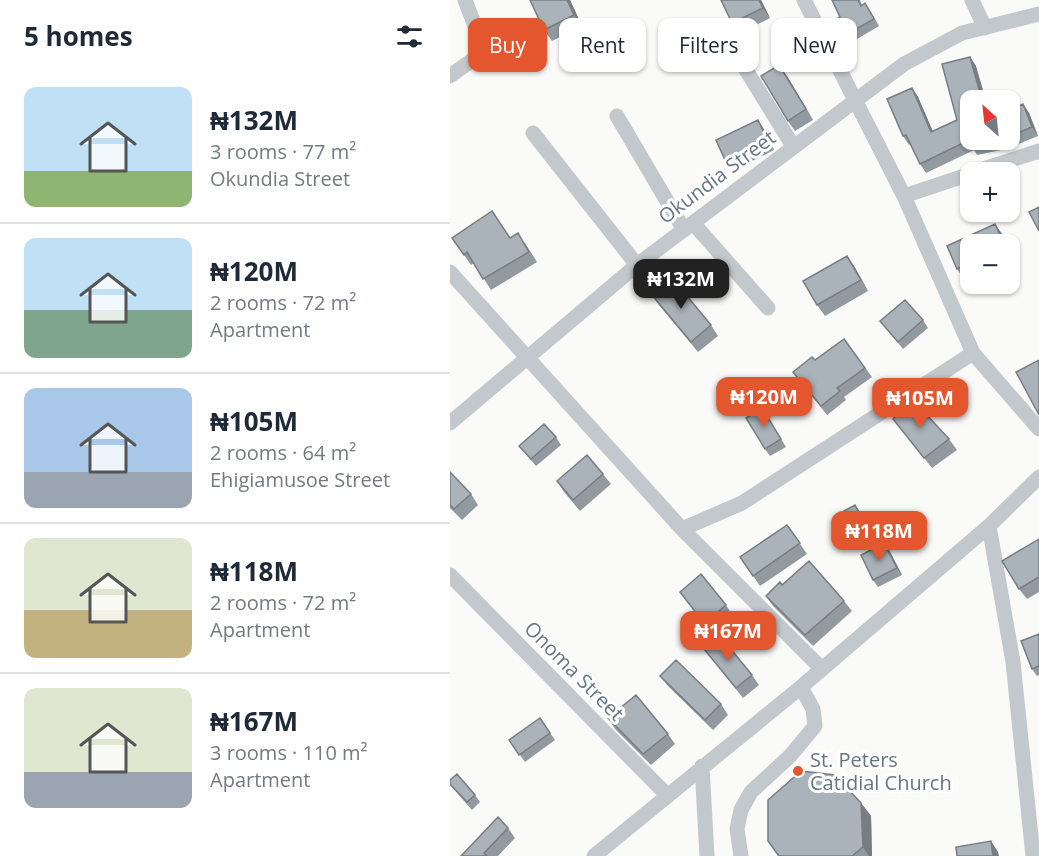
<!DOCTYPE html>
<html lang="en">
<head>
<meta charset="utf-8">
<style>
  body { margin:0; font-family:"Open Sans",sans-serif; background:#f2f2f3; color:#1f2937; height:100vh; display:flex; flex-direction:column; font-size:22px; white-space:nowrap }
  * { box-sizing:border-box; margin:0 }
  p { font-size:20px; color:#747a83 }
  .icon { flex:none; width:33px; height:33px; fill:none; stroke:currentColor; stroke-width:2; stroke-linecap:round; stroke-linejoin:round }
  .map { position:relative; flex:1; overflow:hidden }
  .side { display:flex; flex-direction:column; background:#fff; width:450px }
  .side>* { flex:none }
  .hud { position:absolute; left:18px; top:18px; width:480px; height:54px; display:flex; gap:12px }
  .needle { width:39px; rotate:333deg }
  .fabs { position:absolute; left:510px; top:90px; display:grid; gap:12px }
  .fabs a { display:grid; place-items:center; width:60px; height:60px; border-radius:12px; background:#fff; box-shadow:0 2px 4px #0004; font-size:30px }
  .price { position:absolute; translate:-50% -51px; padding:0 14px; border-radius:12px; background:#e4572e; color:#fff; font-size:20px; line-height:39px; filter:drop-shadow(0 2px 3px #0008) }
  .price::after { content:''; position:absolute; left:50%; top:36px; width:18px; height:14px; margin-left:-9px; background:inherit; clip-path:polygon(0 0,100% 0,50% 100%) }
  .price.active { background:#222; color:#fff }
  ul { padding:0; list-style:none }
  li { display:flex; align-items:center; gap:18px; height:150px; padding:0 24px }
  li+li { border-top:2px solid #e0e1e3 }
  li span { display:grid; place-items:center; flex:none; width:168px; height:120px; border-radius:12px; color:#555 }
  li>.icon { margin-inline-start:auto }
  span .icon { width:72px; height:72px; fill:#fffc; stroke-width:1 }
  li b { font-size:26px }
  h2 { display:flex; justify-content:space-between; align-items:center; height:72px; padding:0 24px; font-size:26px }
  .tag { padding:0 21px; border-radius:12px; background:#fff; box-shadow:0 2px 4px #0004; font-size:21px; line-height:54px }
  .tag.active { background:#e4572e; color:#fff }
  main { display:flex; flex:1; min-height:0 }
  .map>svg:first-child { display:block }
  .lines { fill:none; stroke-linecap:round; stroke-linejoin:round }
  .minor { stroke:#c3c8cc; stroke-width:15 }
  .wall { fill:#929a9f }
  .shaded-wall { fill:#777d82 }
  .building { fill:#aab3b9; stroke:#777d82; stroke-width:1.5 }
  .poi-dot { fill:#e4572e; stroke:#fff; stroke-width:2 }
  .labels { text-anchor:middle; stroke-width:6; stroke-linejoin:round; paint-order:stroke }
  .street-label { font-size:20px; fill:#657683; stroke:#fff }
  .poi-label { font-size:20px; fill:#657683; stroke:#fff; text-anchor:start }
</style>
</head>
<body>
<main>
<section class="side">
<h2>5 homes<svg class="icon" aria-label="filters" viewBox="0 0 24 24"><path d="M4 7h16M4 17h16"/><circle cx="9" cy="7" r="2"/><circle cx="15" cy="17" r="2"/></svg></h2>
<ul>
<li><span style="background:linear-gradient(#bfe0f5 70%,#8fb573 0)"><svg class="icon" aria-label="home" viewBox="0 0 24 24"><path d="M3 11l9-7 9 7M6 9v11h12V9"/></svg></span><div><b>₦132M</b><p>3 rooms · 77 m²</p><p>Okundia Street</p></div></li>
<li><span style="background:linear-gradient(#bfe0f5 60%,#7fa58c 0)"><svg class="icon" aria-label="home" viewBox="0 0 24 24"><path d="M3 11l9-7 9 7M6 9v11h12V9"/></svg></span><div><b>₦120M</b><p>2 rooms · 72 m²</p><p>Apartment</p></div></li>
<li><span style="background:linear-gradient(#a9c7e8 70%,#9aa5b1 0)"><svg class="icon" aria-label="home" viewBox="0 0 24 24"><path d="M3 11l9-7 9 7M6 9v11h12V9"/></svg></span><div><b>₦105M</b><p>2 rooms · 64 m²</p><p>Ehigiamusoe Street</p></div></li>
<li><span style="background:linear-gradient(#dfe7d0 60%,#c2b280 0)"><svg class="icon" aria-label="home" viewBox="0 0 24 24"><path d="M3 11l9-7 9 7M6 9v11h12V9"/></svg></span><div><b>₦118M</b><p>2 rooms · 72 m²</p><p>Apartment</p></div></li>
<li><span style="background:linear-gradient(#dfe7d0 70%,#9aa5b1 0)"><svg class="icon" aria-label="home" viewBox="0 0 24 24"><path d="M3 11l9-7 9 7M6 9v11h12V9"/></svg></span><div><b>₦167M</b><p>3 rooms · 110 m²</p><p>Apartment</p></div></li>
</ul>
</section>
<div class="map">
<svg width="589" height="856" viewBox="0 0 589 856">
  <rect width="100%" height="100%" fill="#fafaf8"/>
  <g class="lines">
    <path class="minor" d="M354,0L454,196L523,353L589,429
      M522,0L535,28
      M272,31L343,146
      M0,76L28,56L27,31L15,0
      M167,116L234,230
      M83,133L187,265
      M524,172L589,151
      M454,196L520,174
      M243,223L318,308
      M0,272L232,529L371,668
      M0,423L187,265L454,64L512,33L589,14
      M539,526L563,662L583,856
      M232,529L292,503L523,353
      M0,575L218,796
      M252,766L257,856
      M144,856L351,687L539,526L589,477
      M291,856L287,829L291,810L301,792L340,756L365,726L363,709L351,687"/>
  </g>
  <path class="wall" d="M120,0L132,26L102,41L94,30Z
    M311,0L320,18L289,34L282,23Z
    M382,0H410L412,5L420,10L429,26L397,45L392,37L390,17Z
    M520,57L526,66L520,140H560V110L573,104L579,113L588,136L556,149L527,155L524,150L476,173L470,164L460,144L459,145L453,136L462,88L468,97L483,132L507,120Z
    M337,76L363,120L345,131L338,121Z
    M308,120L315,131L324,150L283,171L275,160Z
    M545,224L552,234L557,244H520V276L514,279L507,269L497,246Z
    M2,238H60L75,243L87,262L41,290L24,263L21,265Z
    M404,266L418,291L375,316L367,305Z
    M202,295L261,325L268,336L248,352L209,305Z
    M473,320L478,328L453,349L430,321Z
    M394,339L422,377L394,397L396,400L377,415L343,372L365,360Z
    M312,408L336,447L320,456L315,449Z
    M443,419L499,439L507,450L482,468Z
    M106,437L111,445L86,466L69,446Z
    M0,472L21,494L28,505L12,520L0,508Z
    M153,474L161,484L130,511L114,492L107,481Z
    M405,505L410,512L428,544L422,547L394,511Z
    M337,525L357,554L310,586L290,557Z
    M589,539V592L577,599L569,589Z
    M439,550L452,575L428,587L423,580Z
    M332,585L394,601L402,611L363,646L323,606L316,596Z
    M230,592L276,605L283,616L262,633Z
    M589,634V675L587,676L582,669Z
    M254,649L302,675L309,685L293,698Z
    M210,676L271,704L278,715L263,730L218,686Z
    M90,718L105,740L75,762L59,740Z
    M158,718L218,734L225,744L201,765L165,729Z
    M0,785L25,795L30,802L22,810Z
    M411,803L421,816L422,856H328L318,841Z
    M58,828L65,838L48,856H11Z"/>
  <path class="shaded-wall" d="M117,0H120L132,26L124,15Z
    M309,0H311L320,18L313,8Z
    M520,57L526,66L536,100H532Z
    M329,65L337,76L363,120L356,109Z
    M462,88L468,97L487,141L481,132Z
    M573,104L579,113L588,136L582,127Z
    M308,120L315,131L324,150L317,139Z
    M545,224L552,234L557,244H554Z
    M397,256L404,266L418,291L411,280Z
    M405,505L410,512L428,544L422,537Z
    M434,543L439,550L452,575L447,568Z
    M411,803L421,816L422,856H419L413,847Z
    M541,841L548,852L549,856H543Z"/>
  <path class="building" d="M80,0H117L124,15L94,30Z
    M271,0H309L313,8L282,23Z
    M382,0H408L411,6L415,3L424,19L392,37L383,21L390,17Z
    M520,57L532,100H520V140H552L521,146L519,140L470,164L456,135L453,136L437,99L462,88L481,132L507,120L492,64Z
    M329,65L356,109L338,121L311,76Z
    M573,104L582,127L560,136V110Z
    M308,120L317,139L275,160L266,140Z
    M589,207V231L579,212Z
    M42,211L60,238L68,233L79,252L33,279L17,252L14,255L2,238Z
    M545,224L554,244H520V262L507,269L497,246Z
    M397,256L411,280L367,305L353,281Z
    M222,278L261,325L241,342L202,295Z
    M455,300L473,320L448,342L430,321Z
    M394,339L415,368L387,388L390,391L371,406L343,372L362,357L365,360Z
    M589,360V415L566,372Z
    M461,398L499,439L474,458L443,419Z
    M312,408L331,439L315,449L296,418Z
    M94,424L106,437L81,459L69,446Z
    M137,455L153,474L123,500L107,481Z
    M0,472L21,494L4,509L0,505Z
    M405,505L422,537L417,540L394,511Z
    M337,525L350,543L303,576L290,557Z
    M589,539V577L569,589L552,561Z
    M434,543L447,568L423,580L411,555Z
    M359,561L394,601L355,635L316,596L330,582L332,585Z
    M251,574L276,605L254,623L230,592Z
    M589,634V666L582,669L571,641Z
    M270,636L302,675L286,688L254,649Z
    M226,660L271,704L255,720L210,676Z
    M186,695L218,734L193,754L158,718Z
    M90,718L100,733L69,755L59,740Z
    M351,771L385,775L411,803L413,847L402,856H329L318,841V800Z
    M7,774L25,795L17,802L0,784V780Z
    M48,817L58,828L34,853L37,856H11Z
    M541,841L543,856H507L506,847Z"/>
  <circle class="poi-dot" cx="348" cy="771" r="6"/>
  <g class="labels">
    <g class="street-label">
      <text transform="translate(267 177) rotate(-37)" y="7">Okundia Street</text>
      <text transform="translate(124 671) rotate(45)" y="7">Onoma Street</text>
    </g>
    <g class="poi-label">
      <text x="360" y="767">St. Peters<tspan x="360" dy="23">Catidial Church</tspan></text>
    </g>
  </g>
</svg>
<div class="fabs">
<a><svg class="needle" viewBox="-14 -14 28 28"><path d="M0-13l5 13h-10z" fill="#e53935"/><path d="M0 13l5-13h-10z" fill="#747a83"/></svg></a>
<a>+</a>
<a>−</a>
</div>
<b class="price active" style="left:231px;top:310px">₦132M</b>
<b class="price" style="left:314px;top:428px">₦120M</b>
<b class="price" style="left:470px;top:429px">₦105M</b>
<b class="price" style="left:429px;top:562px">₦118M</b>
<b class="price" style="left:278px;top:662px">₦167M</b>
<div class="hud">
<a class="tag active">Buy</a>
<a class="tag">Rent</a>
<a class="tag">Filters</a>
<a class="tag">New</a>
</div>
</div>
</main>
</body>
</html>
